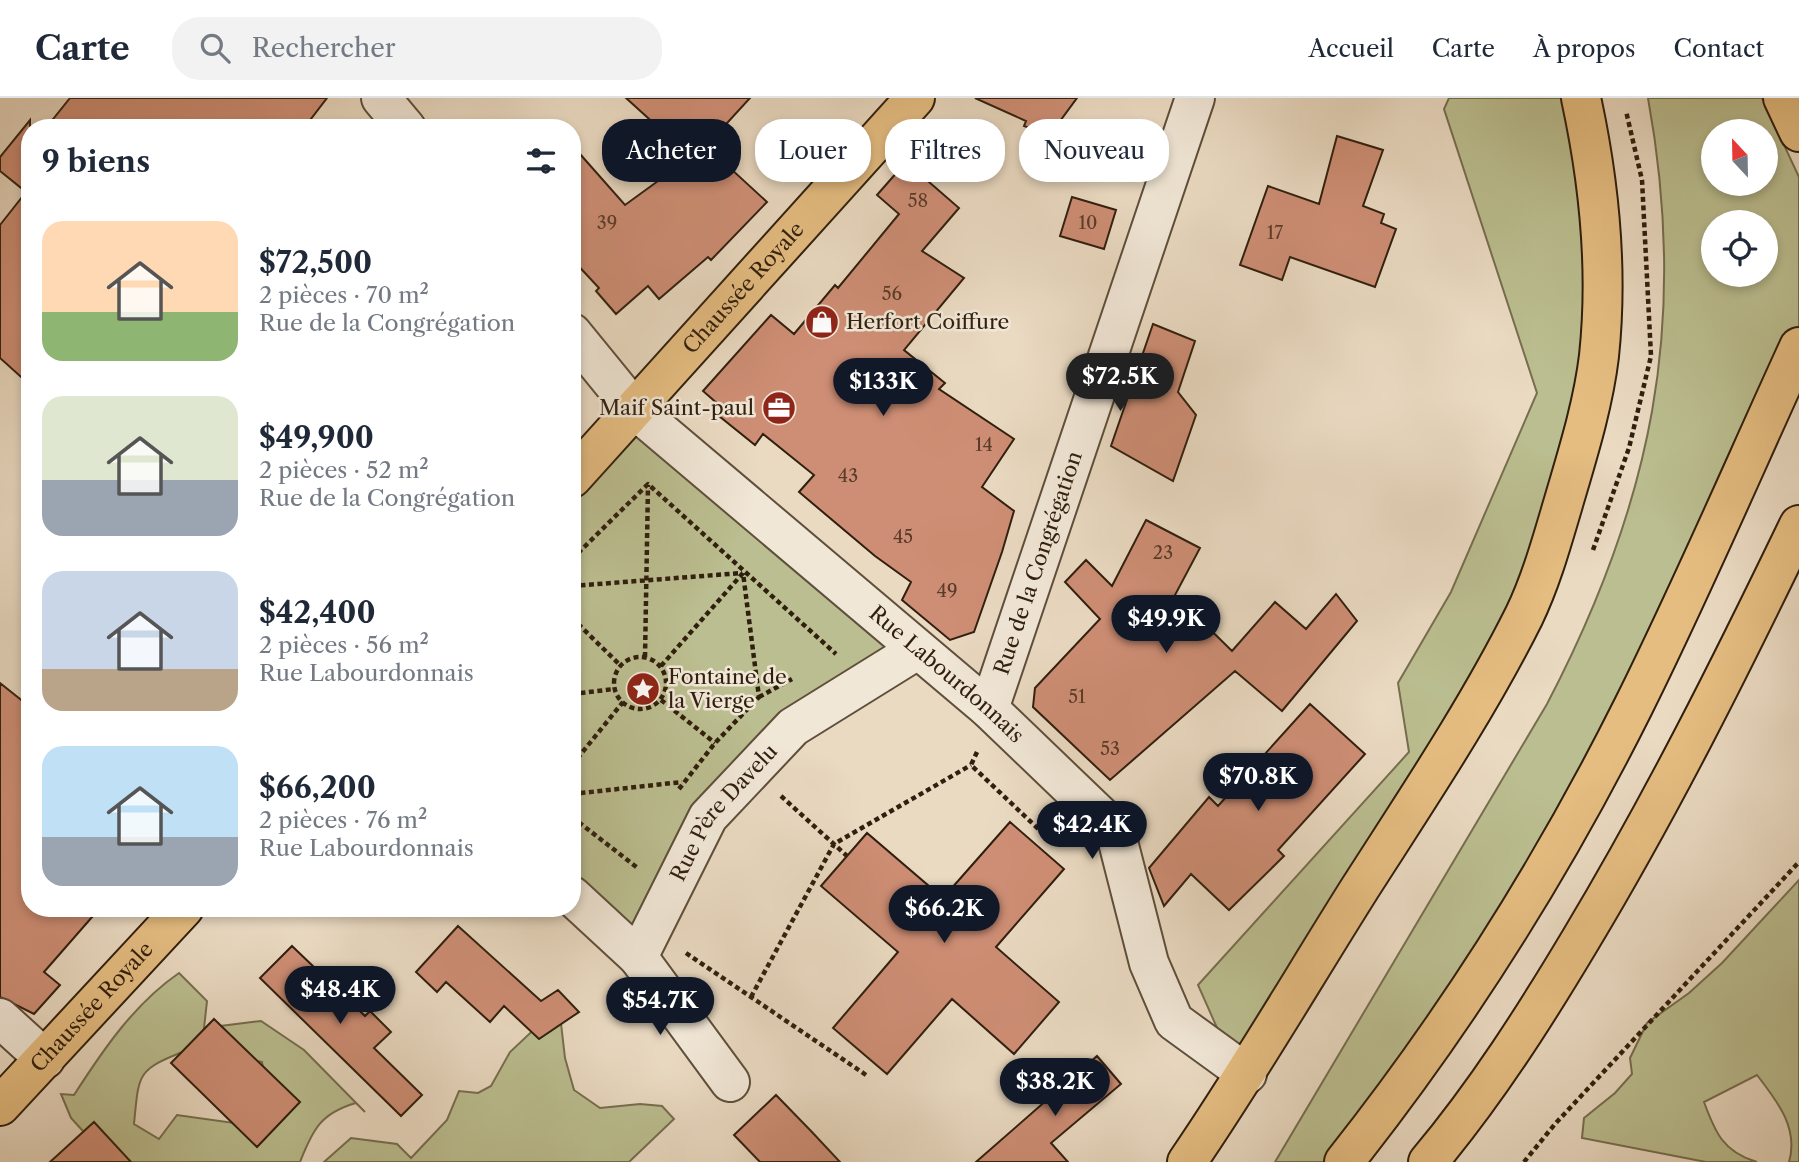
<!DOCTYPE html>
<html lang="fr">
<head>
<meta charset="utf-8">
<style>
  body { margin:0; font-family:"Libre Caslon Text",serif; background:#f2f2f3; color:#1f2937; height:100vh; display:flex; flex-direction:column; font-size:26px; white-space:nowrap }
  * { box-sizing:border-box; margin:0 }
  p { font-size:23px; color:#747a83 }
  .icon { flex:none; width:38px; height:38px; fill:none; stroke:currentColor; stroke-width:2; stroke-linecap:round; stroke-linejoin:round }
  .map { position:relative; flex:1; overflow:hidden }
  .panel { position:absolute; left:21px; top:21px; width:560px; height:798px; display:flex; flex-direction:column; background:#fff; border-radius:28px; box-shadow:0 4px 10px #0003 }
  .panel>* { flex:none }
  .banner { position:absolute; left:602px; top:21px; width:665px; height:63px; display:flex; gap:14px }
  .needle { width:46px; rotate:338deg }
  .controls { position:absolute; left:1701px; top:21px; display:grid; gap:14px }
  .controls a { display:grid; place-items:center; width:77px; height:77px; border-radius:50%; background:#fff; box-shadow:0 4px 10px #0003; font-size:35px }
  .price { position:absolute; translate:-50% -60px; padding:0 16px; border-radius:24px; background:#111827; color:#fff; font-size:23px; line-height:46px; filter:drop-shadow(0 2px 4px #0008) }
  .price::after { content:''; position:absolute; left:50%; top:42px; width:21px; height:16px; margin-left:-10px; background:inherit; clip-path:polygon(0 0,100% 0,50% 100%) }
  .price.selected { background:#222; color:#fff }
  ul { padding:0; list-style:none }
  li { display:flex; align-items:center; gap:21px; height:175px; padding:0 21px }
  li span { display:grid; place-items:center; flex:none; width:196px; height:140px; border-radius:21px; color:#555 }
  li>.icon { margin-inline-start:auto }
  span .icon { width:84px; height:84px; fill:#fffc; stroke-width:1 }
  li b { font-size:30px }
  h2 { display:flex; justify-content:space-between; align-items:center; height:84px; padding:0 21px; font-size:30px }
  .tag { padding:0 24px; border-radius:28px; background:#fff; box-shadow:0 4px 10px #0003; font-size:24px; line-height:63px }
  .tag.selected { background:#111827; color:#fff }
  header { display:flex; align-items:center; gap:42px; box-sizing:border-box; height:98px; padding:0 35px; background:#fff; border-bottom:2px solid #e0e1e3 }
  header strong { font-size:33px }
  nav { display:flex; gap:38px; margin-inline-start:auto; font-size:24px }
  .search { width:490px; height:63px; background:#f2f2f3; display:flex; align-items:center; gap:18px; box-sizing:border-box; padding:0 24px; border-radius:28px; color:#747a83; font-size:26px }
  .map>svg:first-child { display:block }
  .green { fill:#bbbe90; stroke:#766e4f; stroke-width:2; fill-rule:evenodd }
  .building { fill:#ce8e75; stroke:#301f0e; stroke-width:2 }
  .lines { fill:none; stroke-linecap:round; stroke-linejoin:round }
  .minor-casing { stroke:#5e4e3b; stroke-width:42 }
  .major-casing { stroke:#301f0e; stroke-width:42 }
  .highway-casing { stroke:#301f0e; stroke-width:42 }
  .path { stroke:#301f0e; stroke-width:4.5; stroke-dasharray:5 3.5; stroke-linecap:butt }
  .minor { stroke:#f1e7d7; stroke-width:38 }
  .major { stroke:#e5bd81; stroke-width:38 }
  .highway { stroke:#e5bd81; stroke-width:38 }
  .labels { text-anchor:middle; stroke-width:5; stroke-linejoin:round; paint-order:stroke }
  .number-label { font-size:18px; fill:#583b28 }
  .street-label { font-size:21px; fill:#301f0e; stroke:#f1e7d7 }
  .poi-label { font-size:21px; fill:#301f0e; stroke:#f1e7d7; text-anchor:start }
</style>
</head>
<body>
<header>
<strong>Carte</strong>
<div class="search"><svg class="icon" aria-label="search" viewBox="0 0 24 24"><circle cx="10" cy="10" r="6"/><path d="M15 15l6 6"/></svg>Rechercher</div>
<nav><a>Accueil</a><a>Carte</a><a>À propos</a><a>Contact</a></nav>
</header>
<div class="map">
<svg width="1799" height="1064" viewBox="0 0 1799 1064">
  <rect width="100%" height="100%" fill="#eadac2"/>
  <filter id="stains"><feTurbulence type="fractalNoise" baseFrequency=".00286" numOctaves="4"/><feColorMatrix values="0 0 0 0 .2 0 0 0 0 .09 0 0 0 0 .02 0 0 0 .5 -.17"/></filter>
  <radialGradient id="worn" r=".72"><stop offset=".6" stop-color="#630" stop-opacity="0"/><stop offset="1" stop-color="#630" stop-opacity=".3"/></radialGradient>
  <path class="green" d="M1449,0H1581L1603,171L1525,515L1234,968L1198,887L1409,654L1398,585L1451,494L1537,295L1444,11Z
    M1648,0H1762L1799,79V249L1633,610L1344,1064H1275L1547,606C1652,405 1689,225 1648,0ZM1713,33H1766V86H1713ZM1713,124H1766V177H1713Z
    M634,311L917,552L708,719L638,859L572,798V380Z
    M1799,782V1064H1789C1799,1030 1777,1003 1757,977L1704,1004C1715,1034 1723,1054 1757,1064H1706L1582,1040L1584,1020L1615,995L1632,976L1630,960L1647,925L1689,895L1722,865Z
    M179,875L207,903L204,930L261,923L304,952L365,1014L356,1005C321,1015 313,1031 300,1064H111L71,1020L61,996L74,997C103,952 134,906 179,875ZM185,953L262,964L266,987L248,1027L177,1017L159,1041L134,1026C139,976 136,972 185,953Z
    M559,908L565,960L574,992L600,1010L640,1006L662,1008L674,1021L629,1064H324L351,1040L397,1046L411,1060L447,1022L459,993L478,995L491,988L510,954Z"/>
  <path class="building" d="M70,0H327L304,30H46Z
    M626,0H750L706,48L767,104L711,162L708,159L659,201L648,188L616,216L596,193L599,190L572,161V47L625,107L691,59Z
    M975,0H1077L1049,38L1024,28L1026,23Z
    M30,22V287L0,260V127L26,94L0,73V59Z
    M1337,38L1383,52L1363,108L1384,116L1381,125L1396,131L1375,189L1290,159L1282,182L1240,167L1268,88L1319,106Z
    M906,64L959,110L922,153L964,180L904,252L945,285L939,291L1014,341L982,389L1014,413L1002,454L974,534L950,542L902,502L911,484L875,458L799,394L814,377L763,336L755,347L719,318V307L703,293L771,217L794,236L835,187L838,190L899,116L877,97Z
    M1072,99L1116,112L1104,151L1060,138Z
    M1153,226L1195,243L1178,294L1196,317L1173,383L1111,348Z
    M1146,422L1200,450L1175,497L1232,553L1275,504L1306,531L1336,496L1357,523L1282,613L1235,573L1110,682L1033,609L1035,590L1100,521L1065,484L1086,462L1112,488Z
    M0,585L30,609V810H100L44,874L60,887L34,916L0,899Z
    M1310,606L1365,656L1278,752L1284,758L1229,812L1191,776L1164,808L1149,770L1209,699L1218,708Z
    M1010,724L1064,771L996,849L1059,904L1014,956L952,901L887,976L833,930L898,854L821,788L867,735L943,800Z
    M458,828L541,903L558,892L579,914L539,941L504,908L490,924L446,884L437,894L416,874Z
    M292,848L365,918L370,913L391,934L374,950L422,997L401,1018L260,880Z
    M214,921L300,1004L257,1049L171,965Z
    M1097,958L1121,986L1051,1045L1068,1064H976Z
    M776,997L811,1033L840,1064H760L734,1037Z
    M94,1024L131,1064H50Z"/>
  <g class="lines">
    <g class="minor-casing">
      <g id="minor">
        <path d="M381,0L406,30"/>
        <path id="s1" d="M572,235L634,311L989,611L1115,732L1149,865L1174,923L1247,976"/>
        <path id="s2" d="M989,611L1195,0"/>
        <path id="s3" d="M572,798L638,859L708,719L793,629L917,552"/>
        <path d="M638,859L730,984"/>
        <path d="M0,920L45,961"/>
      </g>
    </g>
    <g class="major-casing">
      <g id="major">
        <path d="M1783,0L1799,34"/>
        <path id="s4" d="M572,380L915,0"/>
        <path id="s5" d="M0,1008L184,810"/>
        <path d="M1187,1064C1248,975 1302,882 1360,790C1417,701 1477,612 1524,518C1541,483 1552,443 1563,406C1577,358 1593,308 1599,258C1608,173 1599,83 1581,0"/>
      </g>
    </g>
    <g class="highway-casing">
      <path id="highway" d="M1344,1064C1455,924 1553,769 1633,609C1692,491 1744,369 1799,249
        M1428,1064C1486,995 1535,918 1581,841C1662,706 1731,568 1799,427"/>
    </g>
    <path class="path" d="M1593,452L1629,350L1651,258L1642,82L1626,13
      M572,461L648,386L836,556
      M572,488L742,475
      M572,520L621,568
      M614 585a26 26 0 1 1 52 0a26 26 0 1 1-52 0Z
      M645,559L648,387
      M661,568L743,475
      M572,596L614,591
      M759,599L792,581
      M661,602L715,645
      M977,654L971,667L1051,743
      M572,667L623,604
      M679,691L715,645L759,599L743,475
      M572,696L682,684
      M781,698L847,758
      M572,719L639,771
      M686,855L866,977
      M751,899L834,746L971,667
      M1524,1064L1555,1026L1799,764"/>
    <use href="#minor" class="minor"/>
    <use href="#major" class="major"/>
    <use href="#highway" class="highway"/>
  </g>
  <defs>
    <g id="shop-disc" transform="scale(1.75)"><circle r="9.5" fill="#8f2418" stroke="#f1e7d7"/><path d="M-5-2.5h2.3a2.7 3.5 0 0 1 5.4 0H5L5.5 6h-11ZM-1.5-2.5h3a1.5 2.3 0 0 0-3 0Z" fill="#fff"/></g>
    <g id="office-disc" transform="scale(1.75)"><circle r="9.5" fill="#8f2418" stroke="#f1e7d7"/><path d="M-6-3h4V-5.5h4V-3h4V5H-6ZM-1-4.5V-3h2v-1.5ZM-6 0V1H6V0Z" fill="#fff"/></g>
    <g id="sight-disc" transform="scale(1.75)"><circle r="9.5" fill="#8f2418" stroke="#f1e7d7"/><path d="M0-6L1.8-2.2L6-1.7L2.9 1.2L3.7 5.4L0 3.3L-3.7 5.4L-2.9 1.2L-6-1.7L-1.8-2.2Z" fill="#fff"/></g>
  </defs>
  <g fill-rule="evenodd">
    <use href="#shop-disc" x="822" y="224"/>
    <use href="#office-disc" x="779" y="310"/>
    <use href="#sight-disc" x="643" y="591"/>
  </g>
  <g class="labels">
    <g class="number-label">
      <text x="918" y="109">58</text>
      <text x="607" y="131">39</text>
      <text x="1088" y="131">10</text>
      <text x="1275" y="141">17</text>
      <text x="892" y="202">56</text>
      <text x="984" y="353">14</text>
      <text x="848" y="384">43</text>
      <text x="903" y="445">45</text>
      <text x="1163" y="461">23</text>
      <text x="947" y="499">49</text>
      <text x="1077" y="605">51</text>
      <text x="1110" y="657">53</text>
    </g>
    <g class="street-label">
      <text dy="7" stroke="none"><textPath href="#s4" startOffset="256">Chaussée Royale</textPath></text>
      <text dy="7" stroke="none"><textPath href="#s2" startOffset="154">Rue de la Congrégation</textPath></text>
      <text dy="7" stroke="none"><textPath href="#s1" startOffset="508">Rue Labourdonnais</textPath></text>
      <text dy="7" stroke="none"><textPath href="#s3" startOffset="259">Rue Père Davelu</textPath></text>
      <text dy="7" stroke="none"><textPath href="#s5" startOffset="135">Chaussée Royale</textPath></text>
    </g>
    <g class="poi-label">
      <text x="846" y="231">Herfort Coiffure</text>
      <text x="754" y="317" text-anchor="end">Maif Saint-paul</text>
      <text x="668" y="586">Fontaine de<tspan x="668" dy="24">la Vierge</tspan></text>
    </g>
  </g>
  <rect width="100%" height="100%" filter="url(#stains)"/>
  <rect width="100%" height="100%" fill="url(#worn)"/>
</svg>
<div class="controls">
<a><svg class="needle" viewBox="-14 -14 28 28"><path d="M0-13l5 13h-10z" fill="#e53935"/><path d="M0 13l5-13h-10z" fill="#747a83"/></svg></a>
<a><svg class="icon" aria-label="locate" viewBox="0 0 24 24"><circle cx="12" cy="12" r="6"/><path d="M12 2v4M12 18v4M2 12h4M18 12h4"/></svg></a>
</div>
<b class="price selected" style="left:1120px;top:315px">$72.5K</b>
<b class="price" style="left:883px;top:320px">$133K</b>
<b class="price" style="left:1166px;top:557px">$49.9K</b>
<b class="price" style="left:1258px;top:715px">$70.8K</b>
<b class="price" style="left:1092px;top:763px">$42.4K</b>
<b class="price" style="left:944px;top:847px">$66.2K</b>
<b class="price" style="left:340px;top:928px">$48.4K</b>
<b class="price" style="left:660px;top:939px">$54.7K</b>
<b class="price" style="left:1055px;top:1020px">$38.2K</b>
<div class="banner">
<a class="tag selected">Acheter</a>
<a class="tag">Louer</a>
<a class="tag">Filtres</a>
<a class="tag">Nouveau</a>
</div>
<section class="panel">
<h2>9 biens<svg class="icon" aria-label="filters" viewBox="0 0 24 24"><path d="M4 7h16M4 17h16"/><circle cx="9" cy="7" r="2"/><circle cx="15" cy="17" r="2"/></svg></h2>
<ul>
<li><span style="background:linear-gradient(#ffd9b3 65%,#8fb573 0)"><svg class="icon" aria-label="home" viewBox="0 0 24 24"><path d="M3 11l9-7 9 7M6 9v11h12V9"/></svg></span><div><b>$72,500</b><p>2 pièces · 70 m²</p><p>Rue de la Congrégation</p></div></li>
<li><span style="background:linear-gradient(#dfe7d0 60%,#9aa5b1 0)"><svg class="icon" aria-label="home" viewBox="0 0 24 24"><path d="M3 11l9-7 9 7M6 9v11h12V9"/></svg></span><div><b>$49,900</b><p>2 pièces · 52 m²</p><p>Rue de la Congrégation</p></div></li>
<li><span style="background:linear-gradient(#c9d6e8 70%,#b9a48a 0)"><svg class="icon" aria-label="home" viewBox="0 0 24 24"><path d="M3 11l9-7 9 7M6 9v11h12V9"/></svg></span><div><b>$42,400</b><p>2 pièces · 56 m²</p><p>Rue Labourdonnais</p></div></li>
<li><span style="background:linear-gradient(#bfe0f5 65%,#9aa5b1 0)"><svg class="icon" aria-label="home" viewBox="0 0 24 24"><path d="M3 11l9-7 9 7M6 9v11h12V9"/></svg></span><div><b>$66,200</b><p>2 pièces · 76 m²</p><p>Rue Labourdonnais</p></div></li>
</ul>
</section>
</div>
</body>
</html>
